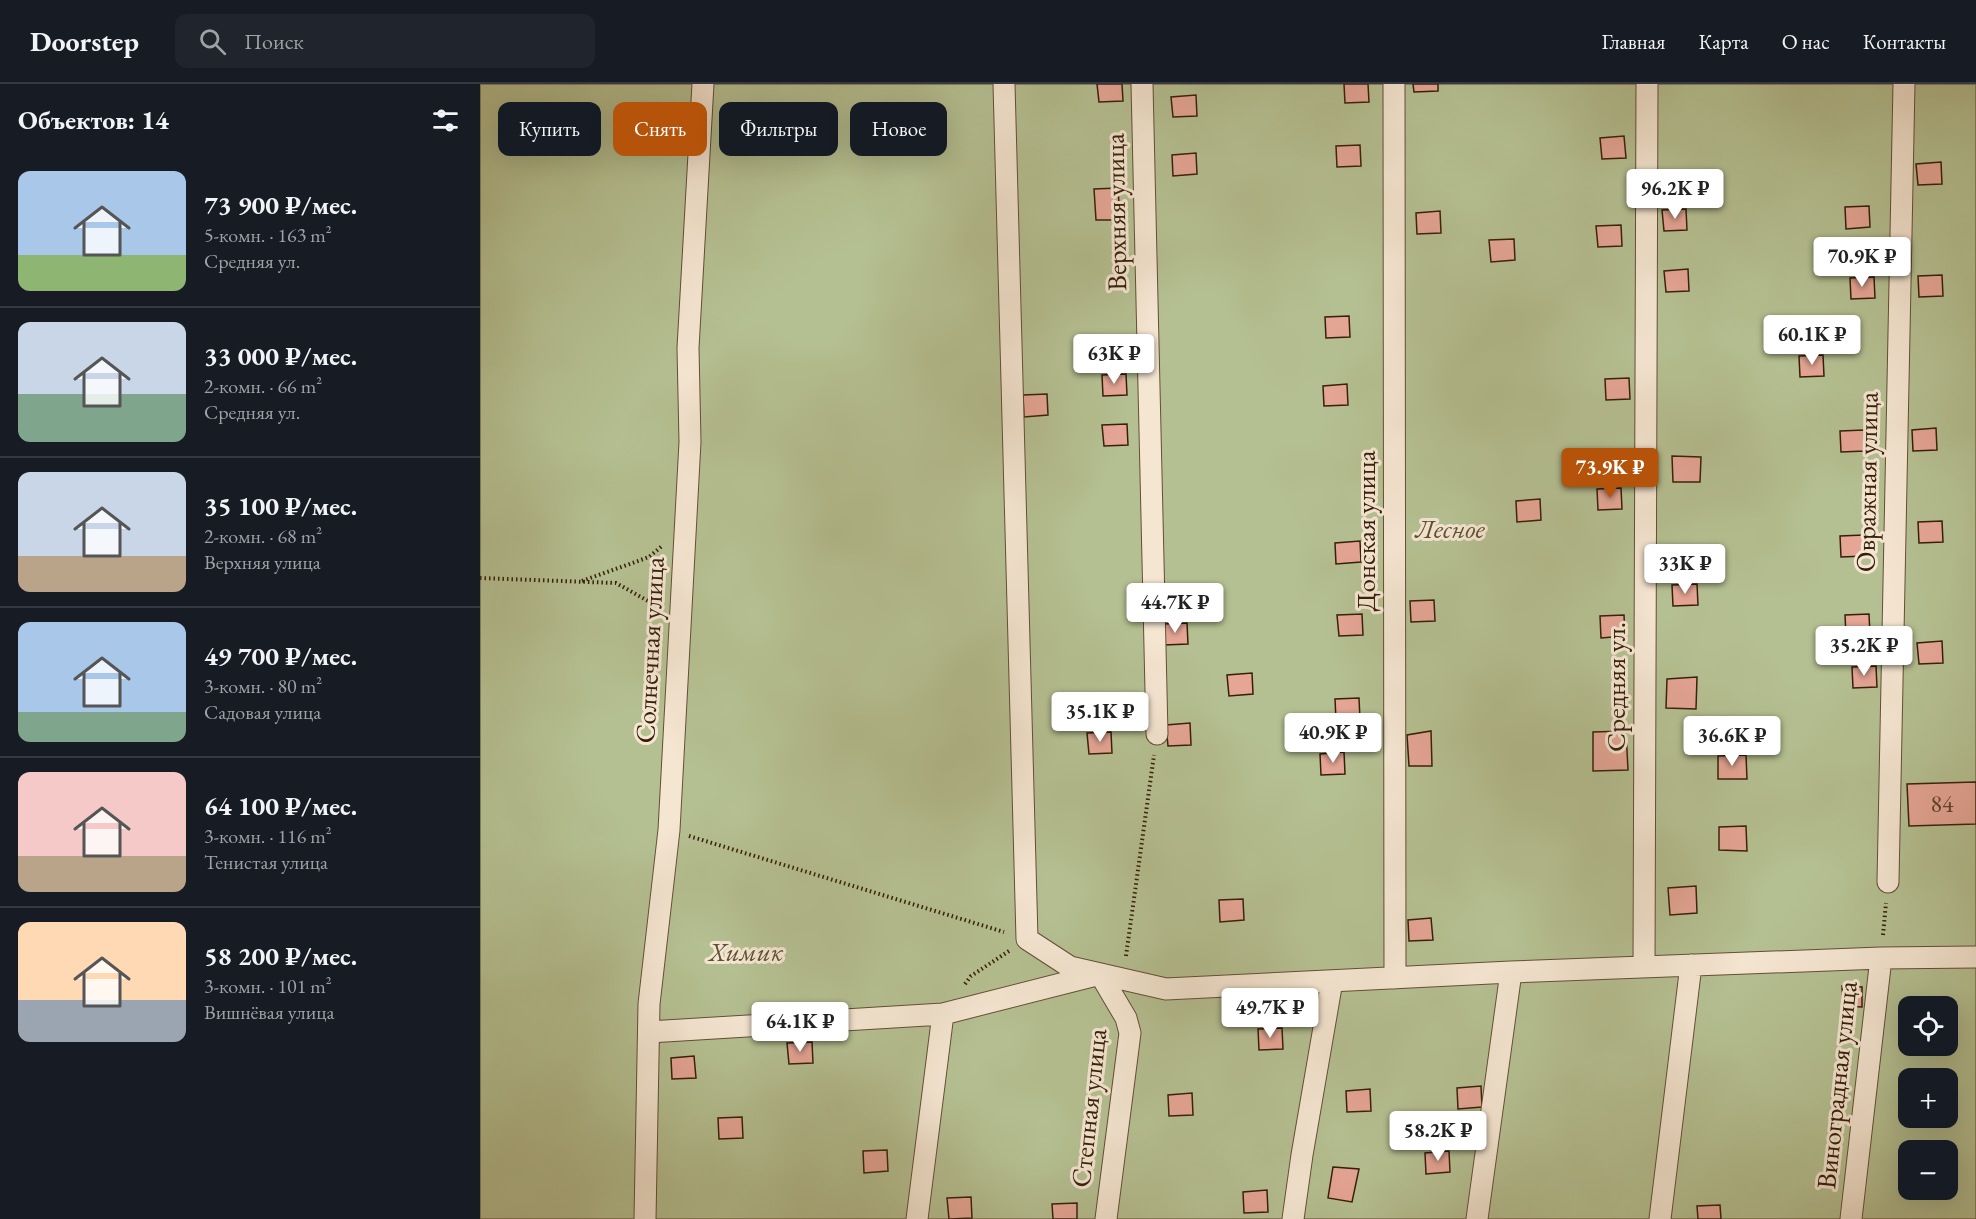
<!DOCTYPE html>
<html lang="ru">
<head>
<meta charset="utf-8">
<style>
  body { margin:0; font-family:"EB Garamond",serif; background:#20242c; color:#f1f3f6; height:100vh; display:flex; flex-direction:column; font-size:22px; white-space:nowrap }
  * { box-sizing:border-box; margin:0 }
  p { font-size:20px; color:#9ea1a6 }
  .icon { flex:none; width:33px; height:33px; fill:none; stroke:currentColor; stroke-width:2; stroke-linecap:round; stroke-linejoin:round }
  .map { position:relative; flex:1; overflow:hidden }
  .details { display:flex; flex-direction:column; background:#171b24; width:480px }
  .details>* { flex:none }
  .guide { position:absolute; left:18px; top:18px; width:570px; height:54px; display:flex; gap:12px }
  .controls { position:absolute; left:1418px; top:912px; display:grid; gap:12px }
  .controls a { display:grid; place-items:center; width:60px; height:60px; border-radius:12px; background:#171b24; box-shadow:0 6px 24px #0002; font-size:30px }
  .price { position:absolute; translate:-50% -51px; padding:0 14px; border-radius:6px; background:#fff; color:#222; font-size:20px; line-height:39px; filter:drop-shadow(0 2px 3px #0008) }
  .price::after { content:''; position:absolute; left:50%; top:36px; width:18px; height:14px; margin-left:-9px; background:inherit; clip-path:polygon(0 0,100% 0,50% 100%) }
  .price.current { background:#b45309; color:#fff }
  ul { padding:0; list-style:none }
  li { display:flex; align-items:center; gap:18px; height:150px; padding:0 18px }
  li+li { border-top:2px solid #363941 }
  li span { display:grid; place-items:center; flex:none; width:168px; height:120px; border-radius:12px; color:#555 }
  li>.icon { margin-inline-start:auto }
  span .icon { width:72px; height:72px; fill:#fffc; stroke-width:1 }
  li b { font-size:26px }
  h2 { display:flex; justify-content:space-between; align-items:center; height:72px; padding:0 18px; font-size:26px }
  .tag { padding:0 21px; border-radius:12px; background:#171b24; box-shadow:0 6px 24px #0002; font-size:21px; line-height:54px }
  .tag.current { background:#b45309; color:#fff }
  header { display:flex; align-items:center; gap:36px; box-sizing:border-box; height:84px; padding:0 30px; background:#171b24; border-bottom:2px solid #363941 }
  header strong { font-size:28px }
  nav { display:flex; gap:33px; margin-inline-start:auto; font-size:21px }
  .search { width:420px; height:54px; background:#20242c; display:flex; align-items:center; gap:15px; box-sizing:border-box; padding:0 21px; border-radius:12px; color:#9ea1a6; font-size:22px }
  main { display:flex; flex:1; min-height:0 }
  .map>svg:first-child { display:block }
  .green { fill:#b5c092; stroke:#76704e; stroke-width:1.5; fill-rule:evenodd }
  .building { fill:#e6a696; stroke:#361f0a; stroke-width:1.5 }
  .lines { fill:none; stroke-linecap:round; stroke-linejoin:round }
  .minor-casing { stroke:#644e36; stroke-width:23 }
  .path { stroke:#361f0a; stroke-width:4; stroke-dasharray:1.5 3; stroke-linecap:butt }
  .minor { stroke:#f5e6d2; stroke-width:21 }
  .labels { text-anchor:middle; stroke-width:6; stroke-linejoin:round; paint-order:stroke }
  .number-label { font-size:24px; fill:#62412d }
  .street-label { font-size:27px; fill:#361f0a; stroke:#f5e6d2 }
  .park-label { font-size:27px; font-style:italic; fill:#5c4f33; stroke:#f5e6d2 }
</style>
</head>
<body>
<header>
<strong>Doorstep</strong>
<div class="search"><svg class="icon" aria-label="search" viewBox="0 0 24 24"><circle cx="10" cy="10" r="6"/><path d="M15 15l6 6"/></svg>Поиск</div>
<nav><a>Главная</a><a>Карта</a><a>О нас</a><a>Контакты</a></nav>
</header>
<main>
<section class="details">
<h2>Объектов: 14<svg class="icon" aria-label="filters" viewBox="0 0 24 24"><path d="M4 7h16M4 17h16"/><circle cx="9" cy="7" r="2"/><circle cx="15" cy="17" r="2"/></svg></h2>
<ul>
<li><span style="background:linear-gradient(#a9c7e8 70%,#8fb573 0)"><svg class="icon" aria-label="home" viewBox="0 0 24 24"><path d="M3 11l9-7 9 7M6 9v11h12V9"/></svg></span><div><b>73 900 ₽/мес.</b><p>5-комн. · 163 m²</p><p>Средняя ул.</p></div></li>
<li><span style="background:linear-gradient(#c9d6e8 60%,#7fa58c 0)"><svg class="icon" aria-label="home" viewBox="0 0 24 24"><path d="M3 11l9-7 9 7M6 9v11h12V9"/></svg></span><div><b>33 000 ₽/мес.</b><p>2-комн. · 66 m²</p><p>Средняя ул.</p></div></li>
<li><span style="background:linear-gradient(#c9d6e8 70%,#b9a48a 0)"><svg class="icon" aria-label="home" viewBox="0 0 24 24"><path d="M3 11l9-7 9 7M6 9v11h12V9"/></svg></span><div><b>35 100 ₽/мес.</b><p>2-комн. · 68 m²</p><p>Верхняя улица</p></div></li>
<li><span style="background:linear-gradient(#a9c7e8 75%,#7fa58c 0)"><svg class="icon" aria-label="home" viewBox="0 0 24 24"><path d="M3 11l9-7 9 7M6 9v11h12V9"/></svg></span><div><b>49 700 ₽/мес.</b><p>3-комн. · 80 m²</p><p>Садовая улица</p></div></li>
<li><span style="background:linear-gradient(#f6c9c9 70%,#b9a48a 0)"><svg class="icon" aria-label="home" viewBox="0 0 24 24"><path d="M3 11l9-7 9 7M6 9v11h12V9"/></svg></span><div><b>64 100 ₽/мес.</b><p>3-комн. · 116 m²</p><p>Тенистая улица</p></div></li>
<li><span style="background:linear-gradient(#ffd9b3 65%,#9aa5b1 0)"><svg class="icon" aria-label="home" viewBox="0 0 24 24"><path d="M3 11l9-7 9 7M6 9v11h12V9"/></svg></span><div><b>58 200 ₽/мес.</b><p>3-комн. · 101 m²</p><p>Вишнёвая улица</p></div></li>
</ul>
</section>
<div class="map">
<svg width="1496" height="1135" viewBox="0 0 1496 1135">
  <rect width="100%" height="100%" fill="#efd9ba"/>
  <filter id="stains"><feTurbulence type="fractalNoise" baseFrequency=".00333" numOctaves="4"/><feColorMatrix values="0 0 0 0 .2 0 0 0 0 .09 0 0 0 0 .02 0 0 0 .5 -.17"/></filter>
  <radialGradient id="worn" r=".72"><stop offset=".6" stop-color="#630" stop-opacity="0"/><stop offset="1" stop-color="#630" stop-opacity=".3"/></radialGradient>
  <path class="green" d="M0,0H1496V1135H0ZM1428,922H1467V962H1428ZM1428,994H1467V1034H1428ZM1428,1066H1467V1106H1428Z"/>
  <path class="building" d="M617,0H642L643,17L619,18Z
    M864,0H888L889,18L865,19Z
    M933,0H958V7L934,8Z
    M716,11L717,32L693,33L691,13Z
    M1144,52L1146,74L1122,75L1120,54Z
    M880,61L881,82L857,83L856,62Z
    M716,69L717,90L693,92L692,71Z
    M1461,78L1462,100L1438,101L1436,80Z
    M638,104L640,136H616L614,105Z
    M1389,122L1390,143L1366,145L1365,123Z
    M1206,125L1207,146L1184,147L1182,126Z
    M960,127L961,149L937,150L936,129Z
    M1141,141L1142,162L1118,163L1116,142Z
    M1034,155L1035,176L1011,178L1009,156Z
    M1208,185L1209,207L1186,208L1184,187Z
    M1462,191L1463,212L1439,213L1438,192Z
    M1394,193L1395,214L1371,215L1370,194Z
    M869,232L870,253L846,254L845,233Z
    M1343,271L1344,292L1320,293L1319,272Z
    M646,290L647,311L623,312L622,291Z
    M1149,294L1150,315L1126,316L1125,295Z
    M867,300L868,321L844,322L843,302Z
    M567,310L568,331L544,333L543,311Z
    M647,340L648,361L624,362L622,341Z
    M1456,344L1457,366L1433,367L1432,346Z
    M1384,346L1385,367L1361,368L1360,347Z
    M1192,372L1221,373L1220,398H1193Z
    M1141,404L1142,425L1118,426L1117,405Z
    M1060,415L1061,436L1037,438L1036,417Z
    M1462,437L1463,458L1439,459L1438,438Z
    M1384,451L1385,472L1361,473L1360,452Z
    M880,457L881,478L856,480L855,459Z
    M1217,500L1218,521L1193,522L1192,501Z
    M954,516L955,537L931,538L930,517Z
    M882,530L883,551L859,552L857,531Z
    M1389,530L1390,551L1366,552L1365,531Z
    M1144,531L1145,552L1121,554L1120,532Z
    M707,539L708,560L684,561L682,540Z
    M1462,557L1463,579L1439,580L1437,559Z
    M1396,582L1397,603L1373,604L1372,583Z
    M772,589L773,610L749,612L747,591Z
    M1217,593L1216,625L1186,624L1187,595Z
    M879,614L880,635L856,636L855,615Z
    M710,639L711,661L688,662L686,641Z
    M951,647L952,682H929L927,651Z
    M1146,647L1148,686L1113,687V648Z
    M631,648L632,669L609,670L607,649Z
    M864,668L865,690L841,691L840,670Z
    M1266,671L1267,695H1238V672Z
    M1496,698V740L1429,742L1427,700Z
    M1266,742L1267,767L1239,766V743Z
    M1216,802L1217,829L1190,831L1188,804Z
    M763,815L764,836L740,838L739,816Z
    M951,834L953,856L929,857L928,836Z
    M1362,902L1382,903V923L1363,922Z
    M802,944L803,965L779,966L778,945Z
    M332,958L333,979L309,980L307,959Z
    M214,972L216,994L192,995L191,974Z
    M1001,1002L1002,1023L978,1025L977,1004Z
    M890,1005L891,1027L867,1028L866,1007Z
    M712,1009L713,1031L689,1032L688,1011Z
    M262,1033L263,1054L239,1055L238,1034Z
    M407,1066L408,1087L384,1089L383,1067Z
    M969,1067L970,1088L946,1090L945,1069Z
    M853,1083L879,1085L872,1118L848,1114Z
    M787,1106L788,1128L764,1129L763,1108Z
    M491,1113L492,1134L469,1135L467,1114Z
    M597,1119V1135H573L572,1120Z
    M1240,1121L1241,1135H1218L1217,1122Z"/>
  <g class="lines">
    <g class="minor-casing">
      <path id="minor" d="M524,0L547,855L590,883L686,905L1031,888L1401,874L1496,873
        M662,0L677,650
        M914,0L915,894
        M1408,798L1424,0
        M1164,883L1167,0
        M169,948L463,930L620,890L646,934L650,949L626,1135
        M165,1135L169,920L189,746L210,358L208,264L223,0
        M437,1135L463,930
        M813,1135L822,1071L852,897
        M997,1135L1031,888
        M1180,1135L1211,881
        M1371,1135L1401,874"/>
    </g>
    <path class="path" d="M0,494L136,499L177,522
      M102,497L169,473L182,462
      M209,752L524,848
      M1403,851L1406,819
      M646,872L674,671
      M485,900L491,892L529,867"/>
    <use href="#minor" class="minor"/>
  </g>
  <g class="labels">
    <g class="number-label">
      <text x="1462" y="728">84</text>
    </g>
    <g class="street-label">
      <text transform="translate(636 128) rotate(-91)" y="9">Верхняя улица</text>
      <text transform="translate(1387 398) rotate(-89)" y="9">Овражная улица</text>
      <text transform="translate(886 447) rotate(-90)" y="9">Донская улица</text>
      <text transform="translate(170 566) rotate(-87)" y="9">Солнечная улица</text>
      <text transform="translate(1136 603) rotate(-90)" y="9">Средняя ул.</text>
      <text transform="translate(1357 1001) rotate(-84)" y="9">Виноградная улица</text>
      <text transform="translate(609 1024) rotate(-84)" y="9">Степная улица</text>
    </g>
    <g class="park-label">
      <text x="970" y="454">Лесное</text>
      <text x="266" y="877">Химик</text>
    </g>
  </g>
  <rect width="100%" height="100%" filter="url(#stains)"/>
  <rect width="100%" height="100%" fill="url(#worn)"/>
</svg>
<div class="controls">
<a><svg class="icon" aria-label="locate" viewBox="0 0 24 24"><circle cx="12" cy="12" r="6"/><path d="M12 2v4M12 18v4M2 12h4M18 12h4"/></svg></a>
<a>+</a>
<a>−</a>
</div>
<b class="price" style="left:1195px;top:136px">96.2K ₽</b>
<b class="price" style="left:1382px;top:204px">70.9K ₽</b>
<b class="price" style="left:1332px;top:282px">60.1K ₽</b>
<b class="price" style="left:634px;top:301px">63K ₽</b>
<b class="price current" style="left:1130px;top:415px">73.9K ₽</b>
<b class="price" style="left:1205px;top:511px">33K ₽</b>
<b class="price" style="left:695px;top:550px">44.7K ₽</b>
<b class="price" style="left:1384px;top:593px">35.2K ₽</b>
<b class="price" style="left:620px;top:659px">35.1K ₽</b>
<b class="price" style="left:853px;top:680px">40.9K ₽</b>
<b class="price" style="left:1252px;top:683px">36.6K ₽</b>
<b class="price" style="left:790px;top:955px">49.7K ₽</b>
<b class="price" style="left:320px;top:969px">64.1K ₽</b>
<b class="price" style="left:958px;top:1078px">58.2K ₽</b>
<div class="guide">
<a class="tag">Купить</a>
<a class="tag current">Снять</a>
<a class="tag">Фильтры</a>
<a class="tag">Новое</a>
</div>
</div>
</main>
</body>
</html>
